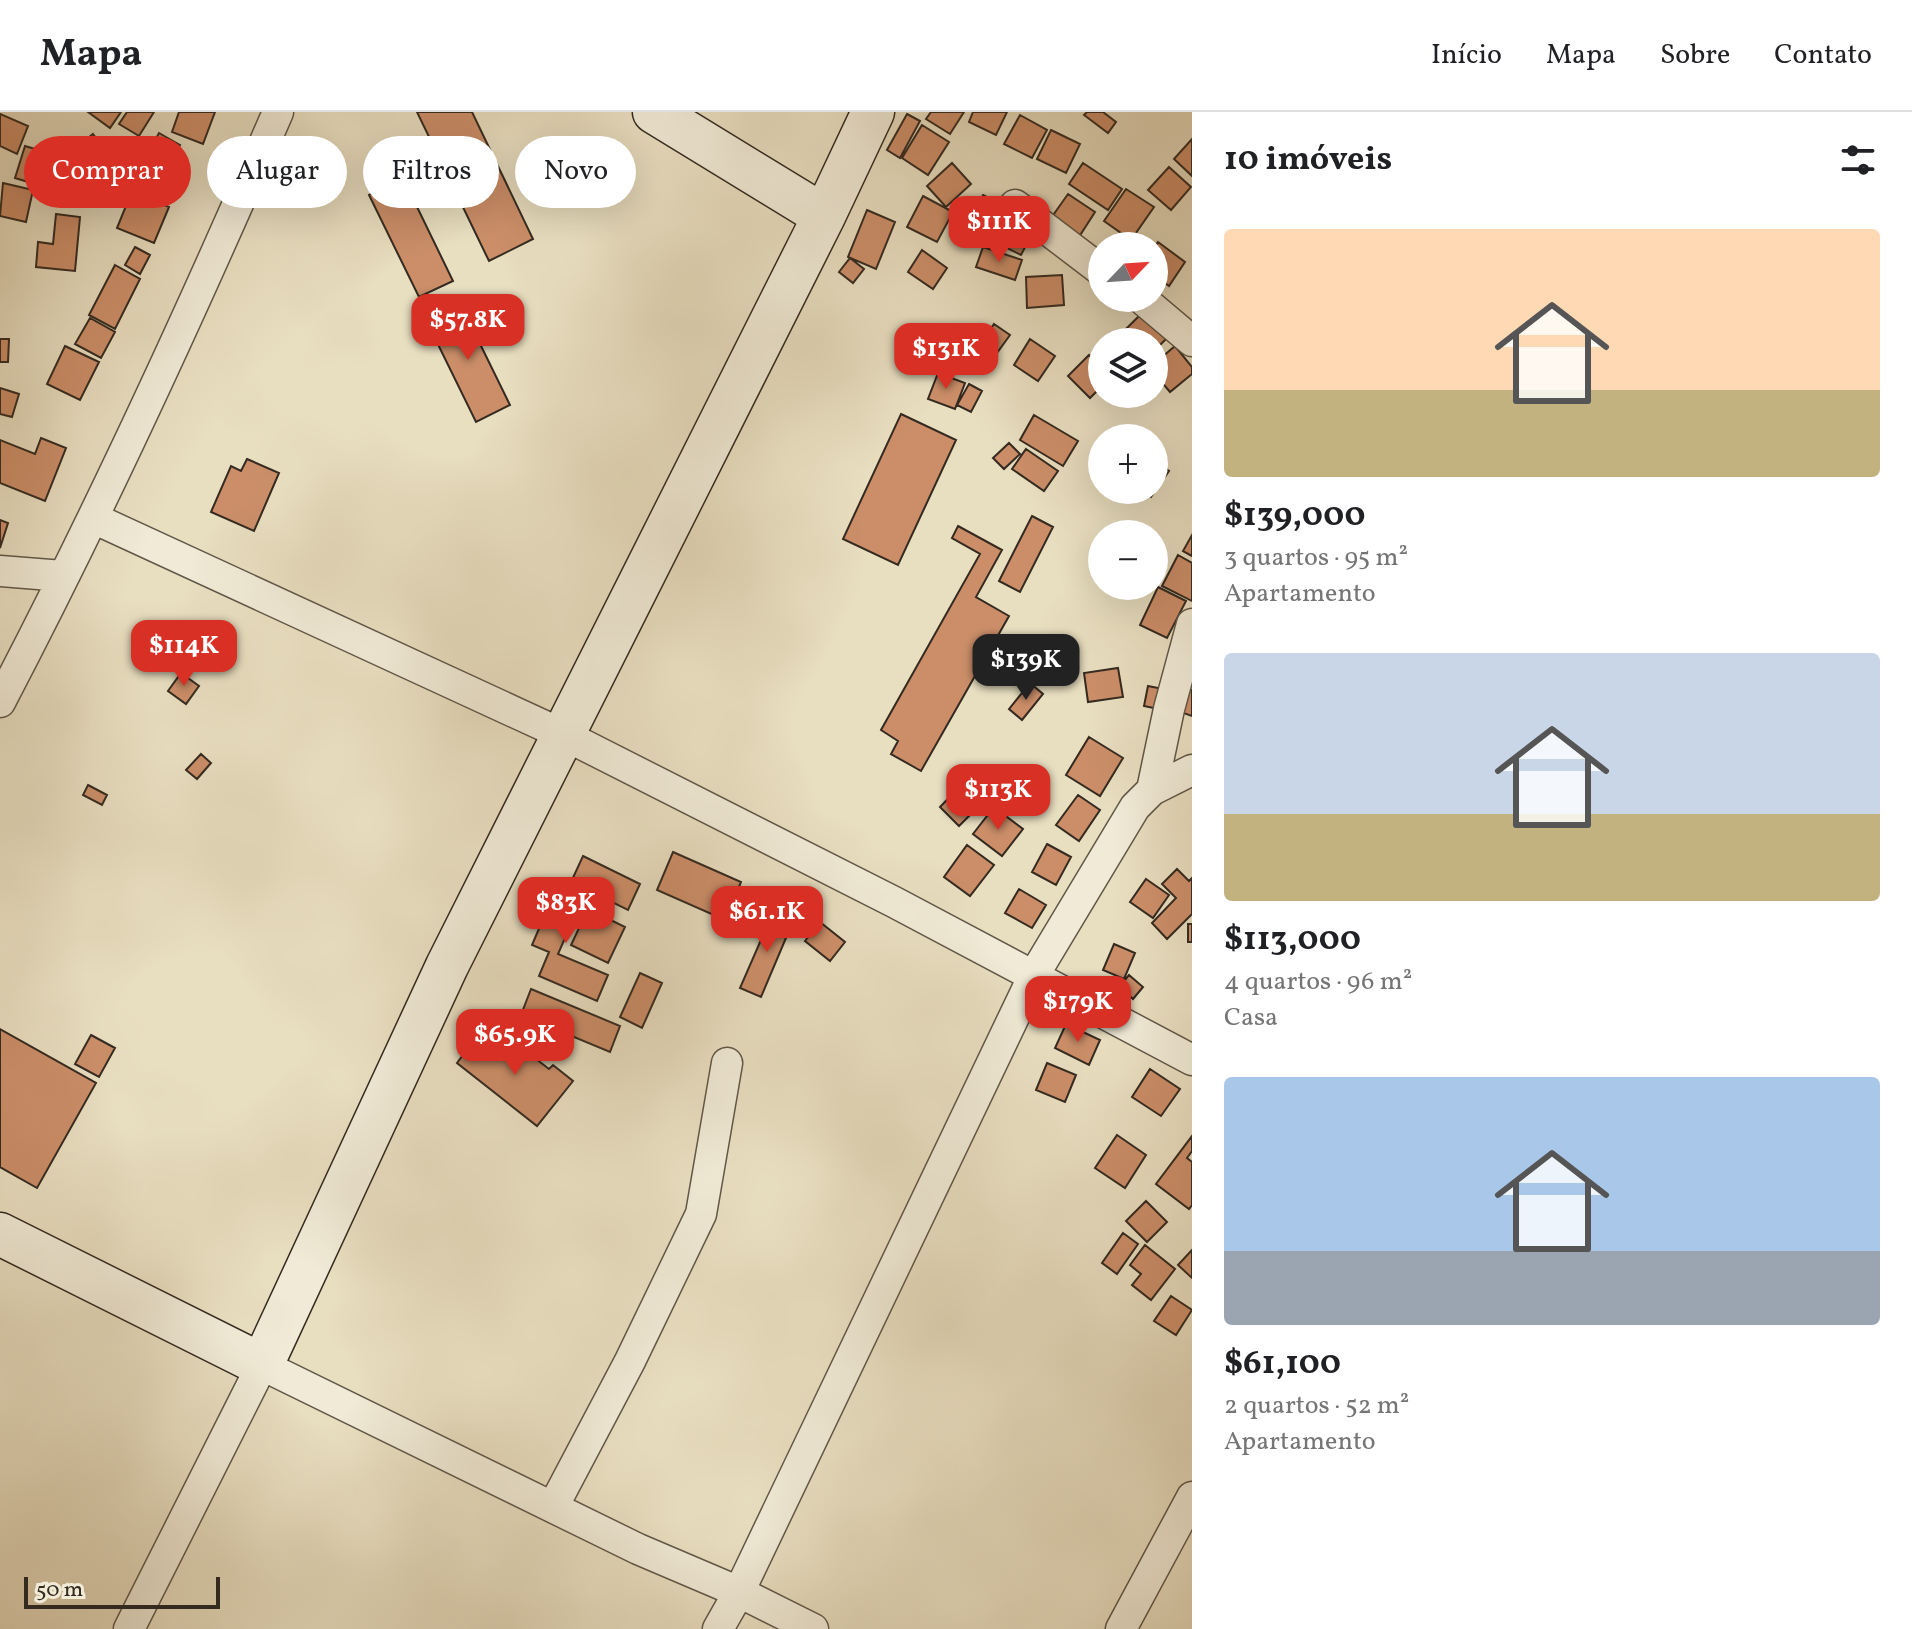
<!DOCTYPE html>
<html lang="pt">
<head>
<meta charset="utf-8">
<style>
  body { margin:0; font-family:Vollkorn,serif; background:#f2f2f2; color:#202124; height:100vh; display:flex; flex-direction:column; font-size:30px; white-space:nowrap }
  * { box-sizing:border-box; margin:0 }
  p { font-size:26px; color:#757577 }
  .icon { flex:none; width:44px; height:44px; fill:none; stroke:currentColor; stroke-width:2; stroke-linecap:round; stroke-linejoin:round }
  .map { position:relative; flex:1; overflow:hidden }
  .drawer { display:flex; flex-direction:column; background:#fff; width:720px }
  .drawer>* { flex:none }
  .hud { position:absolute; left:24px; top:24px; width:760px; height:72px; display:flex; gap:16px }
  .needle { width:52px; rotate:65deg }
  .buttons { position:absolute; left:1088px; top:120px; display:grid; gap:16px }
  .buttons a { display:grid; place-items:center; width:80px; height:80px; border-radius:50%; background:#fff; box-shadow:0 8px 32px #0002; font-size:40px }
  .scale { position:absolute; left:24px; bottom:20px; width:196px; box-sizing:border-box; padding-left:8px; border:4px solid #342a20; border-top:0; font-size:22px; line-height:28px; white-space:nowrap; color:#342a20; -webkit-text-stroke:6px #f0ead6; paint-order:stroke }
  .price { position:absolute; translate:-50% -68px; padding:0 18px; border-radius:16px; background:#d93025; color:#fff; font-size:26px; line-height:52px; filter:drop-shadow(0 2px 4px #0008) }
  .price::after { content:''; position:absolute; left:50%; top:48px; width:24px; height:18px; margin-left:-12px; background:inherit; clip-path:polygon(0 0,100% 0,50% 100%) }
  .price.on { background:#222; color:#fff }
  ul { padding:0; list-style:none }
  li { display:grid; align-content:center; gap:16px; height:424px; padding:0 32px }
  li span { display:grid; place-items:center; height:248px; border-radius:8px; color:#555 }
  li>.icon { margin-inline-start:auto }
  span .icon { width:144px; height:144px; fill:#fffc; stroke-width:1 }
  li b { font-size:34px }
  h2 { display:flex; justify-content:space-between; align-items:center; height:96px; padding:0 32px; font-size:34px }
  .tag { padding:0 28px; border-radius:36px; background:#fff; box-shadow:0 8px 32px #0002; font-size:28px; line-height:72px }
  .tag.on { background:#d93025; color:#fff }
  header { display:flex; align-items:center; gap:48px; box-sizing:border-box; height:112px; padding:0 40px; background:#fff; border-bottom:2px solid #e0e0e0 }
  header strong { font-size:38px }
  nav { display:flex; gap:44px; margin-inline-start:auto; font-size:28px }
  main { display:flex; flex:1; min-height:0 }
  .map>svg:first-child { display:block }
  .building { fill:#cb8e69; stroke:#342a20; stroke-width:2 }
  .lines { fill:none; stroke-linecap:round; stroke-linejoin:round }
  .street-casing { stroke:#615748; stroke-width:33 }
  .secondary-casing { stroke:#342a20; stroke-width:45 }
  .street { stroke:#f0ead6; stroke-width:30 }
  .secondary { stroke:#f0ead6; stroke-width:42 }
</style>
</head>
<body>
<header>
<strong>Mapa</strong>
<nav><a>Início</a><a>Mapa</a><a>Sobre</a><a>Contato</a></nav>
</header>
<main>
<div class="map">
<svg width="1192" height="1517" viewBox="0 0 1192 1517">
  <rect width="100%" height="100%" fill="#e8dec0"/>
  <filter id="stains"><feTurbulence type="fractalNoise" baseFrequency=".0025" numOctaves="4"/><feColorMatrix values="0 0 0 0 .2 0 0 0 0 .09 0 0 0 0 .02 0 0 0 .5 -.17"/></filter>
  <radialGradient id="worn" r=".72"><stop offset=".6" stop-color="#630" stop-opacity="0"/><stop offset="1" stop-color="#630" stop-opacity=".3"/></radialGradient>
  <path class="building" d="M88,0H121L110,16Z
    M127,0H154L139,24L119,12Z
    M179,0H215L203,32L172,20Z
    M417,0H472L533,127L489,149Z
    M931,0H964L950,22L926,7Z
    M973,0H1007L996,23L969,10Z
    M1087,0H1103L1116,10L1108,21L1084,3Z
    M0,2L28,14L17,42L0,34Z
    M907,2L920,9L900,46L887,38Z
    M1020,3L1047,18L1032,46L1004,32Z
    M922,13L949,30L928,63L902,46Z
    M1051,18L1080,32L1066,61L1037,47Z
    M159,21L180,33L168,53L148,41Z
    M93,22L104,36L89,49L77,35Z
    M1192,27V64L1174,47Z
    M25,34L55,43L45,75L15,66Z
    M952,51L971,72L946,95L927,74Z
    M1083,51L1122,77L1108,98L1069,72Z
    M1169,55L1191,75L1171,98L1148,78Z
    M403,66L453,169L419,185L369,83Z
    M3,71L33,78L26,110L0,104Z
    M1126,77L1154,95L1131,128L1104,109Z
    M132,79L169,95L154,131L117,116Z
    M1068,82L1095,100L1077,128L1049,109Z
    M983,83L1004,94L989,125L967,114Z
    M923,84L953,100L937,130L907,115Z
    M867,98L895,110L876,157L848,145Z
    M1009,98L1037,112L1021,143L993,129Z
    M56,102L80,105L75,159L36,155L38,130L53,132Z
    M1158,130L1185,150L1169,174L1154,163V136Z
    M135,135L150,143L140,162L125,153Z
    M983,135L1022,148L1015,168L976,155Z
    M922,138L947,156L933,177L908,160Z
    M850,146L864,157L853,171L839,160Z
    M115,153L140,167L115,217L89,203Z
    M1062,163L1064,193L1027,196L1026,165Z
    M460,191L510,293L476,310L426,208Z
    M1145,198L1170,223L1154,239V230H1128L1120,223Z
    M90,206L115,220L101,246L75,232Z
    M994,212L1010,223L994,245L979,234Z
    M0,227H9L8,250H0Z
    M1030,227L1055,244L1038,269L1014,253Z
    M65,234L99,250L80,288L47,272Z
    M1175,234L1192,255V262L1170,280L1154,261V252Z
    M1089,243L1102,256V274L1090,286L1068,264Z
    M938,261L965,271L955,297L928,287Z
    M969,272L982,279L971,300L957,293Z
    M0,276L19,282L12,305L0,302Z
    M901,302L956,328L898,453L843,427Z
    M1034,303L1078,329L1063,354L1020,328Z
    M41,326L66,336L45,389L0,371V328L35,342Z
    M1009,331L1020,342L1004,357L993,346Z
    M1026,337L1058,359L1044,379L1012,357Z
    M247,347L279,361L254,419L211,400L231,354L241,359Z
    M1154,348L1169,359L1151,385L1140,378H1154Z
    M1032,404L1053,415L1020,480L999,469Z
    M0,408L8,411L0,436Z
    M958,414L1002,438L976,485L1009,504L921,659L891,642L898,629L881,618L980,442L952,426Z
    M1192,423V444L1183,439Z
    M1178,443L1192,451V489L1162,474Z
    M1158,475L1186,489L1167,526L1140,513Z
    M1118,556L1123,585L1088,590L1084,561Z
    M181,561L199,574L186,592L168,579Z
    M1030,571L1043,582L1022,608L1009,597Z
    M1148,574L1173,579L1168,599L1144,594Z
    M1183,575L1192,578V604L1175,598Z
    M1089,625L1123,646L1100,684L1066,663Z
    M201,642L211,651L197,667L186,658Z
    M967,667L987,686L959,714L940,695Z
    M88,673L107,683L102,693L83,683Z
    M1078,683L1100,698L1079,729L1056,713Z
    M994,695L1023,717L1002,744L973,722Z
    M1047,732L1071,745L1056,773L1032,760Z
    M967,733L994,753L970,784L944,765Z
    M673,740L741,770L725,808L657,778Z
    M583,744L640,772L628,798L571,770Z
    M1177,757L1189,769L1192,766V802L1167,827L1152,811L1176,786L1162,772Z
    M560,767L586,778L558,842L608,863L597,889L539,864L549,840L532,833Z
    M1146,767L1169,783L1153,806L1130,790Z
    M1019,777L1046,793L1032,816L1005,801Z
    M588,797L625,815L608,851L571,833Z
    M774,798L794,807L761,885L740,876Z
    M820,810L845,830L830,849L805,829Z
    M1188,812H1192V830H1188Z
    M1114,832L1135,841L1124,867L1103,858Z
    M640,861L662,871L642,916L620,905Z
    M1129,863L1143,875L1133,887L1119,875Z
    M531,877L620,914L610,940L521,903Z
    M1066,912L1100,928L1089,953L1055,936Z
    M483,916L522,947L527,940L549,957L553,953L573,969L537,1014L457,951Z
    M0,917L96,971L37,1076L0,1055Z
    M91,923L115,936L99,965L75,952Z
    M1047,951L1076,963L1065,990L1036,978Z
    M1150,957L1180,977L1161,1004L1132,985Z
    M1117,1023L1146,1043L1125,1076L1095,1056Z
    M1192,1024V1039L1187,1046L1192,1050V1093L1189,1097L1156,1072Z
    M1146,1089L1167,1110L1147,1130L1126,1109Z
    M1123,1121L1138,1132L1117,1162L1102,1151Z
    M1145,1133L1175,1157L1151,1188L1132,1173L1141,1162L1130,1153Z
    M1192,1138V1166L1178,1153Z
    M1171,1184L1192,1198L1176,1223L1154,1209Z"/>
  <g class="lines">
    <g class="street-casing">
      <path id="street" d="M1015,93L1102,159
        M1141,186L1192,229
        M93,406L564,623L894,790L1192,948
        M0,459L63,464
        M0,590C101,397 192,199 278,0
        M1152,678L1169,597L1192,512
        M553,1395L630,1249L701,1102L727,951
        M129,1517L262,1253L638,1437L739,1480L718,1517
        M813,1517L739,1480L1034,863L1135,695L1152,678L1192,658
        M1121,1517L1192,1385"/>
    </g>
    <g class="secondary-casing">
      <path id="secondary" d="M654,0L824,104
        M0,1122L262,1253L447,854L824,104L873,0"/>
    </g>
    <use href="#street" class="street"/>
    <use href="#secondary" class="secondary"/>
  </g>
  <rect width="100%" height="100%" filter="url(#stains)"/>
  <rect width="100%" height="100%" fill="url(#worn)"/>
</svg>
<div class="buttons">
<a><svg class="needle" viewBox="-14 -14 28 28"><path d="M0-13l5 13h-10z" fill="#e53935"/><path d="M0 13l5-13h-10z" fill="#757577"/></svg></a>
<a><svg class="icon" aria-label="layers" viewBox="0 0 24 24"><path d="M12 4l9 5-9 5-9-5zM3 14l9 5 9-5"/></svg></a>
<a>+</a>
<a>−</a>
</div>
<div class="scale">50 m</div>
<b class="price" style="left:999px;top:152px">$111K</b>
<b class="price" style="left:468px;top:250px">$57.8K</b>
<b class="price" style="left:946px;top:279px">$131K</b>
<b class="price" style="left:184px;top:576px">$114K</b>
<b class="price on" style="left:1026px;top:590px">$139K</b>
<b class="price" style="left:998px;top:720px">$113K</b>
<b class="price" style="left:566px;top:833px">$83K</b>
<b class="price" style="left:767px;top:842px">$61.1K</b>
<b class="price" style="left:1078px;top:932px">$179K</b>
<b class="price" style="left:515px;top:965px">$65.9K</b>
<div class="hud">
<a class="tag on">Comprar</a>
<a class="tag">Alugar</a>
<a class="tag">Filtros</a>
<a class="tag">Novo</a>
</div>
</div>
<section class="drawer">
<h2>10 imóveis<svg class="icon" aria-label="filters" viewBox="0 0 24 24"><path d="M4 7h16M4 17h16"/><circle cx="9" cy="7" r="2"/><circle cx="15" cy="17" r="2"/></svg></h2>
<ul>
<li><span style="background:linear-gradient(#ffd9b3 65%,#c2b280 0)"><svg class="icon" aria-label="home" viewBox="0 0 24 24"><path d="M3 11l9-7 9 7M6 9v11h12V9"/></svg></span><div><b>$139,000</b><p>3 quartos · 95 m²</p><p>Apartamento</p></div></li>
<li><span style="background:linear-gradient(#c9d6e8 65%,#c2b280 0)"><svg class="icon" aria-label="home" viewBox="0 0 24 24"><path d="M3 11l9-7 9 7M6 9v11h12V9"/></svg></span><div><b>$113,000</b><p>4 quartos · 96 m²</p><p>Casa</p></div></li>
<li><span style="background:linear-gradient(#a9c7e8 70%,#9aa5b1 0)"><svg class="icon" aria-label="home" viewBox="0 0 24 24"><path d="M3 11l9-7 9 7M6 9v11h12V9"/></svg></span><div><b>$61,100</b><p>2 quartos · 52 m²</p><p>Apartamento</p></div></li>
</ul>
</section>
</main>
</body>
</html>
